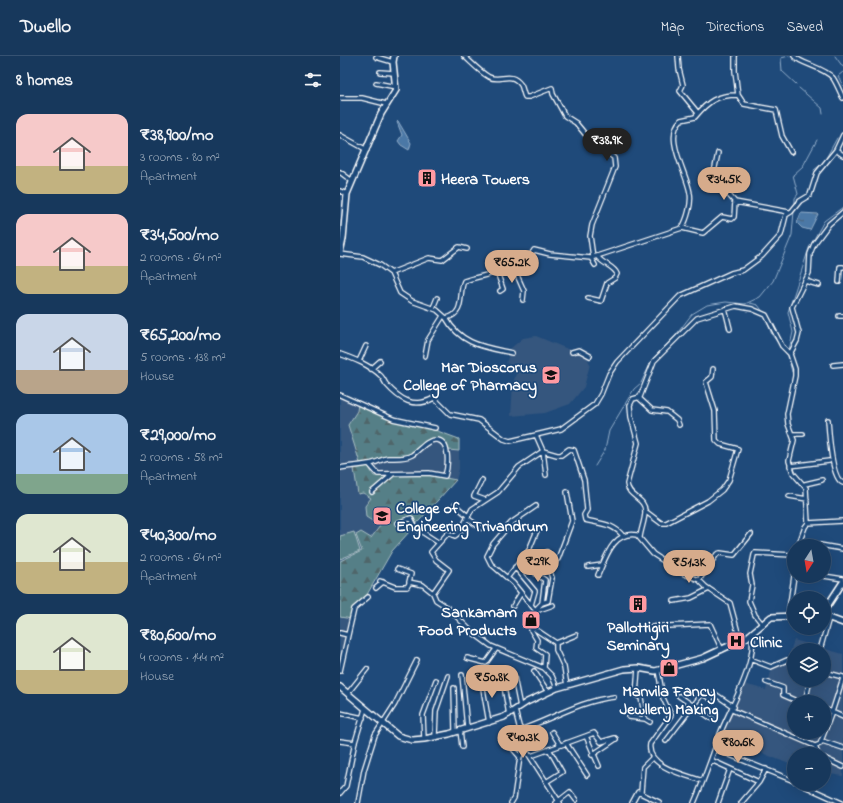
<!DOCTYPE html>
<html lang="en">
<head>
<meta charset="utf-8">
<style>
  body { margin:0; font-family:"Indie Flower",sans-serif; background:#203f62; color:#f1f3f6; height:100vh; display:flex; flex-direction:column; font-size:15px; white-space:nowrap }
  * { box-sizing:border-box; margin:0 }
  p { font-size:13px; color:#9eacbb }
  .icon { flex:none; width:22px; height:22px; fill:none; stroke:currentColor; stroke-width:2; stroke-linecap:round; stroke-linejoin:round }
  .map { position:relative; flex:1; overflow:hidden }
  .drawer { display:flex; flex-direction:column; background:#17385c; width:340px }
  .drawer>* { flex:none }
  .needle { width:26px; rotate:191deg }
  .fabs { position:absolute; left:447px; top:483px; display:grid; gap:8px }
  .fabs a { display:grid; place-items:center; width:44px; height:44px; border-radius:50%; background:#17385c; box-shadow:0 4px 16px #0002,0 0 0 1px #365272; font-size:20px }
  .price { position:absolute; translate:-50% -34px; padding:0 9px; border-radius:14px; background:#d6ab8b; color:#111; font-size:13px; line-height:26px; filter:drop-shadow(0 1px 2px #0008) }
  .price::after { content:''; position:absolute; left:50%; top:24px; width:12px; height:9px; margin-left:-6px; background:inherit; clip-path:polygon(0 0,100% 0,50% 100%) }
  .price.selected { background:#222; color:#fff }
  ul { padding:0; list-style:none }
  li { display:flex; align-items:center; gap:12px; height:100px; padding:0 16px }
  li span { display:grid; place-items:center; flex:none; width:112px; height:80px; border-radius:12px; color:#555 }
  li>.icon { margin-inline-start:auto }
  span .icon { width:48px; height:48px; fill:#fffc; stroke-width:1 }
  li b { font-size:17px }
  h2 { display:flex; justify-content:space-between; align-items:center; height:48px; padding:0 16px; font-size:17px }
  header { display:flex; align-items:center; gap:24px; box-sizing:border-box; height:56px; padding:0 20px; background:#17385c; border-bottom:1px solid #365272 }
  header strong { font-size:19px }
  nav { display:flex; gap:22px; margin-inline-start:auto; font-size:14px }
  main { display:flex; flex:1; min-height:0 }
  .map>svg:first-child { display:block }
  .built { fill:#35567e; fill-rule:evenodd }
  .green { fill:#547f87; stroke:#aabfc3 }
  .forest { fill:url(#forest-firs); stroke:#aabfc3 }
  .water { fill:url(#water-ripples); stroke:#93aeca }
  .lines { fill:none; stroke-linecap:round; stroke-linejoin:round }
  .stream { stroke:#93aeca; stroke-width:1 }
  .street-casing { stroke:#fff; stroke-width:6 }
  .secondary-casing { stroke:#fff; stroke-width:8 }
  .street { stroke:#1f4a7a; stroke-width:3.5 }
  .secondary { stroke:#1f4a7a; stroke-width:5 }
  .labels { text-anchor:middle; stroke-width:3.5; stroke-linejoin:round; paint-order:stroke }
  .poi-label { font-size:16px; font-weight:bold; fill:#fff; stroke:#1f4a7a; text-anchor:start }
</style>
</head>
<body>
<header>
<strong>Dwello</strong>
<nav><a>Map</a><a>Directions</a><a>Saved</a></nav>
</header>
<main>
<section class="drawer">
<h2>8 homes<svg class="icon" aria-label="filters" viewBox="0 0 24 24"><path d="M4 7h16M4 17h16"/><circle cx="9" cy="7" r="2"/><circle cx="15" cy="17" r="2"/></svg></h2>
<ul>
<li><span style="background:linear-gradient(#f6c9c9 65%,#c2b280 0)"><svg class="icon" aria-label="home" viewBox="0 0 24 24"><path d="M3 11l9-7 9 7M6 9v11h12V9"/></svg></span><div><b>₹38,900/mo</b><p>3 rooms · 80 m²</p><p>Apartment</p></div></li>
<li><span style="background:linear-gradient(#f6c9c9 65%,#c2b280 0)"><svg class="icon" aria-label="home" viewBox="0 0 24 24"><path d="M3 11l9-7 9 7M6 9v11h12V9"/></svg></span><div><b>₹34,500/mo</b><p>2 rooms · 64 m²</p><p>Apartment</p></div></li>
<li><span style="background:linear-gradient(#c9d6e8 70%,#b9a48a 0)"><svg class="icon" aria-label="home" viewBox="0 0 24 24"><path d="M3 11l9-7 9 7M6 9v11h12V9"/></svg></span><div><b>₹65,200/mo</b><p>5 rooms · 138 m²</p><p>House</p></div></li>
<li><span style="background:linear-gradient(#a9c7e8 75%,#7fa58c 0)"><svg class="icon" aria-label="home" viewBox="0 0 24 24"><path d="M3 11l9-7 9 7M6 9v11h12V9"/></svg></span><div><b>₹29,000/mo</b><p>2 rooms · 58 m²</p><p>Apartment</p></div></li>
<li><span style="background:linear-gradient(#dfe7d0 60%,#c2b280 0)"><svg class="icon" aria-label="home" viewBox="0 0 24 24"><path d="M3 11l9-7 9 7M6 9v11h12V9"/></svg></span><div><b>₹40,300/mo</b><p>2 rooms · 64 m²</p><p>Apartment</p></div></li>
<li><span style="background:linear-gradient(#dfe7d0 70%,#c2b280 0)"><svg class="icon" aria-label="home" viewBox="0 0 24 24"><path d="M3 11l9-7 9 7M6 9v11h12V9"/></svg></span><div><b>₹80,600/mo</b><p>4 rooms · 144 m²</p><p>House</p></div></li>
</ul>
</section>
<div class="map">
<svg width="503" height="747" viewBox="0 0 503 747">
  <defs>
    <pattern id="forest-firs" width="22" height="20" patternUnits="userSpaceOnUse"><rect width="22" height="20" fill="#547f87"/><path d="M5 1l3.5 6h-7zM16 11l3.5 6h-7z" fill="#50666a"/></pattern>
    <pattern id="water-ripples" width="26" height="14" patternUnits="userSpaceOnUse"><rect width="26" height="14" fill="#4b78a6"/><path d="M2 4q2-2 4 0t4 0M15 11q2-2 4 0t4 0" fill="none" stroke="#4c6279"/></pattern>
  </defs>
  <rect width="100%" height="100%" fill="#1f4a7a"/>
  <filter id="ink" filterUnits="userSpaceOnUse"><feTurbulence type="fractalNoise" baseFrequency=".025" numOctaves="2"/><feDisplacementMap in="SourceGraphic" scale="8" xChannelSelector="R" yChannelSelector="G"/><feConvolveMatrix kernelMatrix="1 2 1 2 8 2 1 2 1" color-interpolation-filters="sRGB"/></filter>
  <g filter="url(#ink)">
    <path class="built" d="M196,280L247,301L250,308L244,331L230,348L205,357L171,360L173,327L178,312L166,307L171,292L183,282Z
      M0,341L54,365L92,373L119,383V413L116,424L52,495L25,542L13,552L0,619Z
      M454,584L503,598V720L484,717V698H454V710L382,681L404,628L426,634L432,612L447,606ZM454,594H484V624H454ZM454,646H484V676H454Z"/>
    <path class="green" d="M14,476L20,495L0,503V480Z"/>
    <path class="forest" d="M18,348L54,365L92,373L119,383V395L108,394C106,390 104,384 98,383C88,380 80,392 72,397C66,400 27,407 20,407L8,369L17,355Z
      M28,410L34,420L90,419L116,424L52,495L25,542L13,552L12,563L0,561V505L22,495L16,479L21,476L31,482L40,470L26,461L25,450L31,442L23,437L18,438L14,413Z"/>
    <path class="water" d="M58,65L71,87L69,94L61,89L58,85L62,79L57,66Z
      M461,157L478,158L470,174L462,172L457,167Z"/>
    <g class="lines">
      <path class="stream" d="M449,0L441,2L442,15L456,28
        M495,0L503,11
        M503,16L498,20L503,30
        M459,32L482,52L483,58
        M485,104L497,82
        M474,114L483,107
        M455,148V142L458,138L453,119L463,110L477,84
        M410,247L418,249L424,257
        M427,265L432,279L448,300L452,316
        M449,294L453,276L448,256L469,192L484,165L503,151
        M255,410L265,394L269,375L294,333L301,327L313,302L336,279L352,258L367,249L386,246L405,248L420,241L433,225L452,179L454,155"/>
      <g class="street-casing">
        <path id="street" d="M124,0C132,7 140,16 149,21C161,27 170,14 181,29C183,33 183,37 185,41H189L212,32L213,38L225,60L236,67L245,78L274,102L275,111L252,169L250,180L253,201
          M338,0L339,13L343,29L340,35L358,57
          M454,0C460,8 484,11 493,22C497,28 500,36 503,42
          M36,1L53,6
          M40,16L54,17
          M36,27L56,31
          M398,39L404,48L436,54L442,80L451,96
          M0,42H22L46,48
          M0,79L27,94
          M496,94L503,99
          M0,116L12,125
          M0,135L7,138
          M395,146L449,156
          M342,172L363,177L382,161L392,163L394,161L395,146L373,121L378,97
          M0,198L23,201L40,209L51,217L60,237L72,245L97,254L106,262C126,258 118,238 124,225C145,218 184,214 194,194L210,198L251,202L342,172C347,164 352,147 350,137C347,117 323,81 341,64L355,61C368,45 377,39 398,39L395,15V0
          M251,202L255,209
          M173,210L184,235L183,244
          M157,216L163,233L160,235
          M51,217L89,202L102,204L119,191L127,193
          M465,225L479,229
          M499,226L500,211H503
          M248,242L261,245L267,227L275,222L277,218C274,210 262,208 257,200
          M93,252L97,242
          M385,253L390,273
          M499,260H503
          M106,262C121,289 145,291 172,297
          M232,296L239,294L250,300
          M0,298C14,303 30,309 41,320C43,322 44,325 46,328C60,344 74,353 94,342L110,358L139,364L164,383L170,385L196,379L203,395L206,419
          M450,298L457,285L459,277L452,251L469,217L470,198L474,188L489,168L503,156
          M85,300L88,284L103,260
          M19,305L26,290
          M493,309L503,308
          M31,313L40,305
          M0,339L53,363L95,372
          M299,342L312,354L327,356L337,364L339,369
          M488,364C489,376 491,423 503,427
          M452,378H463
          M196,379L221,373L255,348L261,338L269,318L277,306L340,240L391,217L403,214L422,200L441,179L446,159L451,156L460,145L470,139L477,117L496,94L503,79
          M450,410L489,405
          M0,412C9,410 18,410 28,408C35,408 41,403 48,402C56,402 65,403 72,399C80,394 86,384 95,384C111,383 108,411 105,420L89,417L38,418L29,408
          M142,424L134,440L145,444
          M465,428L482,424
          M32,436L53,418
          M449,440L467,443
          M115,449L128,460
          M196,450L171,467L153,488L147,500L151,508L173,527L196,555L191,574L197,584L196,592L205,598L204,612L212,620L217,632
          M305,455L321,467H326L368,445L382,434L389,424L398,393L380,388L376,384L375,355L366,326L372,321L373,313
          M127,462L141,472
          M57,467L71,462L76,472L99,487
          M300,481C301,473 305,464 305,456C306,442 288,441 287,428L298,387L291,361L290,349L293,343L300,341L314,305L357,262L396,250L412,253L426,259L442,290L450,298L455,313V320L447,358L448,368L454,384L449,405L453,417L466,432L468,467
          M480,489L503,493
          M458,490L465,471L468,467L503,465
          M175,511L195,535L191,549
          M248,511L262,509
          M57,513L71,518L69,526L83,529L93,537
          M258,519C266,501 273,475 297,479L313,498L342,517L359,524L366,531L390,547L400,584
          M484,520L503,523
          M167,522L189,494L198,472
          M359,524L377,498L380,497L394,499L411,478
          M40,525L55,531H67L70,526
          M36,532L43,526
          M334,545L351,542L369,533
          M202,547L208,545L212,522L209,512L210,508L218,503L232,465L227,436
          M173,550L181,537
          M196,555L197,552L202,547L205,524L196,518V513L207,496
          M196,555L213,549
          M448,561L454,520
          M423,569L415,559L409,545L412,529L410,518L414,499L415,497L452,499L454,497
          M192,571L216,587
          M308,571L370,568L382,594
          M0,577L8,579L0,615
          M8,579L14,553L28,541
          M480,594L489,562
          M127,602L146,607L156,593
          M410,603L431,611L447,604L454,606
          M204,612L151,590L132,576L107,551L96,544L93,537L109,514L96,504L91,496L108,477L115,480L120,476L132,453L158,436L179,411L203,395L217,399H221L229,393L234,394L244,424L247,454L244,459L245,464C260,468 273,467 283,480
          M298,612L296,639L301,642L305,663L310,666
          M318,614L323,642L331,659L310,688C306,711 346,719 363,725
          M194,615L208,636
          M484,616L503,621
          M122,619L127,672
          M162,619L169,659
          M141,621L149,667
          M174,621L180,651
          M426,626L443,632V639L459,646
          M227,630L224,611L216,594V587L236,579
          M114,632L115,676
          M8,637L27,613
          M339,640L372,663
          M465,646L470,624
          M484,653L492,656L503,622
          M175,654L180,674V685L220,747
          M392,654L475,690L480,688L492,656L503,661
          M0,657L23,662
          M289,661L305,663
          M120,674L122,691
          M180,674C212,663 240,645 274,641
          M212,676L220,689
          M246,680L254,677L261,686L275,682
          M95,681L96,655L108,620
          M84,683L83,659L96,624
          M0,685L15,687
          M326,685L362,638L371,643L375,638L394,651
          M482,685L503,692
          M167,686L180,701
          M226,687L247,719
          M475,690L478,698
          M375,693L454,725
          M252,699L276,683
          M191,700L246,680L259,710
          M484,702L503,711
          M371,704L419,726L426,713
          M206,726L222,716L209,693
          M460,728L502,747
          M301,736L303,711L313,701
          M0,737L6,730L15,686L25,653
          M18,747L24,714L35,679L55,648L77,604
          M171,747L174,742L180,701L184,692
          M216,747L230,736L236,744
          M292,747L298,736L319,746
          M354,747C364,724 372,701 380,678C391,650 417,608 412,577
          M378,747L390,713
          M401,747L419,726"/>
      </g>
      <g class="secondary-casing">
        <path id="secondary" d="M0,197L3,183L7,138L41,58L56,34L53,6L54,0
          M484,555L503,526
          M484,560L503,567
          M0,631L58,680L72,684L84,683L109,678L164,661L187,646L217,632L284,613L298,612L315,615L363,602L406,582L431,561L454,560"/>
      </g>
      <use href="#street" class="street"/>
      <use href="#secondary" class="secondary"/>
    </g>
  </g>
  <defs>
    <g id="building-square" transform="scale(1)"><rect x="-9" y="-9" width="18" height="18" rx="4" fill="#ff9aa2" stroke="#1f4a7a"/><path d="M-4-6H4V6H1V3H-1V6H-4ZM-2.5-4.3h1.7v1.8h-1.7ZM.8-4.3h1.7v1.8H.8ZM-2.5-1h1.7V.8h-1.7ZM.8-1h1.7V.8H.8Z" fill="#111"/></g>
    <g id="university-square" transform="scale(1)"><rect x="-9" y="-9" width="18" height="18" rx="4" fill="#ff9aa2" stroke="#1f4a7a"/><path d="M0-5L7-2L0 1L-7-2ZM-4 1L0 2.5L4 1V4Q0 6-4 4Z" fill="#111"/></g>
    <g id="shop-square" transform="scale(1)"><rect x="-9" y="-9" width="18" height="18" rx="4" fill="#ff9aa2" stroke="#1f4a7a"/><path d="M-5-2.5h2.3a2.7 3.5 0 0 1 5.4 0H5L5.5 6h-11ZM-1.5-2.5h3a1.5 2.3 0 0 0-3 0Z" fill="#111"/></g>
    <g id="hospital-square" transform="scale(1)"><rect x="-9" y="-9" width="18" height="18" rx="4" fill="#ff9aa2" stroke="#1f4a7a"/><path d="M-5-5h3v3.5h4V-5h3V5h-3V1.5h-4V5h-3Z" fill="#111"/></g>
  </defs>
  <g fill-rule="evenodd">
    <use href="#building-square" x="87" y="122"/>
    <use href="#university-square" x="211" y="319"/>
    <use href="#university-square" x="42" y="460"/>
    <use href="#building-square" x="298" y="548"/>
    <use href="#shop-square" x="191" y="564"/>
    <use href="#hospital-square" x="396" y="585"/>
    <use href="#shop-square" x="329" y="612"/>
  </g>
  <g class="labels">
    <g class="poi-label">
      <text x="101" y="128">Heera Towers</text>
      <text x="197" y="316" text-anchor="end">Mar Dioscorus<tspan x="197" dy="18">College of Pharmacy</tspan></text>
      <text x="56" y="457">College of<tspan x="56" dy="18">Engineering Trivandrum</tspan></text>
      <text x="177" y="561" text-anchor="end">Sankamam<tspan x="177" dy="18">Food Products</tspan></text>
      <text x="298" y="576" text-anchor="middle">Pallottigiri<tspan x="298" dy="18">Seminary</tspan></text>
      <text x="410" y="591">Clinic</text>
      <text x="329" y="640" text-anchor="middle">Manvila Fancy<tspan x="329" dy="18">Jewllery Making</tspan></text>
    </g>
  </g>
</svg>
<div class="fabs">
<a><svg class="needle" viewBox="-14 -14 28 28"><path d="M0-13l5 13h-10z" fill="#e53935"/><path d="M0 13l5-13h-10z" fill="#9eacbb"/></svg></a>
<a><svg class="icon" aria-label="locate" viewBox="0 0 24 24"><circle cx="12" cy="12" r="6"/><path d="M12 2v4M12 18v4M2 12h4M18 12h4"/></svg></a>
<a><svg class="icon" aria-label="layers" viewBox="0 0 24 24"><path d="M12 4l9 5-9 5-9-5zM3 14l9 5 9-5"/></svg></a>
<a>+</a>
<a>−</a>
</div>
<b class="price selected" style="left:267px;top:106px">₹38.9K</b>
<b class="price" style="left:384px;top:145px">₹34.5K</b>
<b class="price" style="left:172px;top:228px">₹65.2K</b>
<b class="price" style="left:198px;top:527px">₹29K</b>
<b class="price" style="left:349px;top:528px">₹51.3K</b>
<b class="price" style="left:152px;top:643px">₹50.8K</b>
<b class="price" style="left:183px;top:703px">₹40.3K</b>
<b class="price" style="left:398px;top:708px">₹80.6K</b>
</div>
</main>
</body>
</html>
